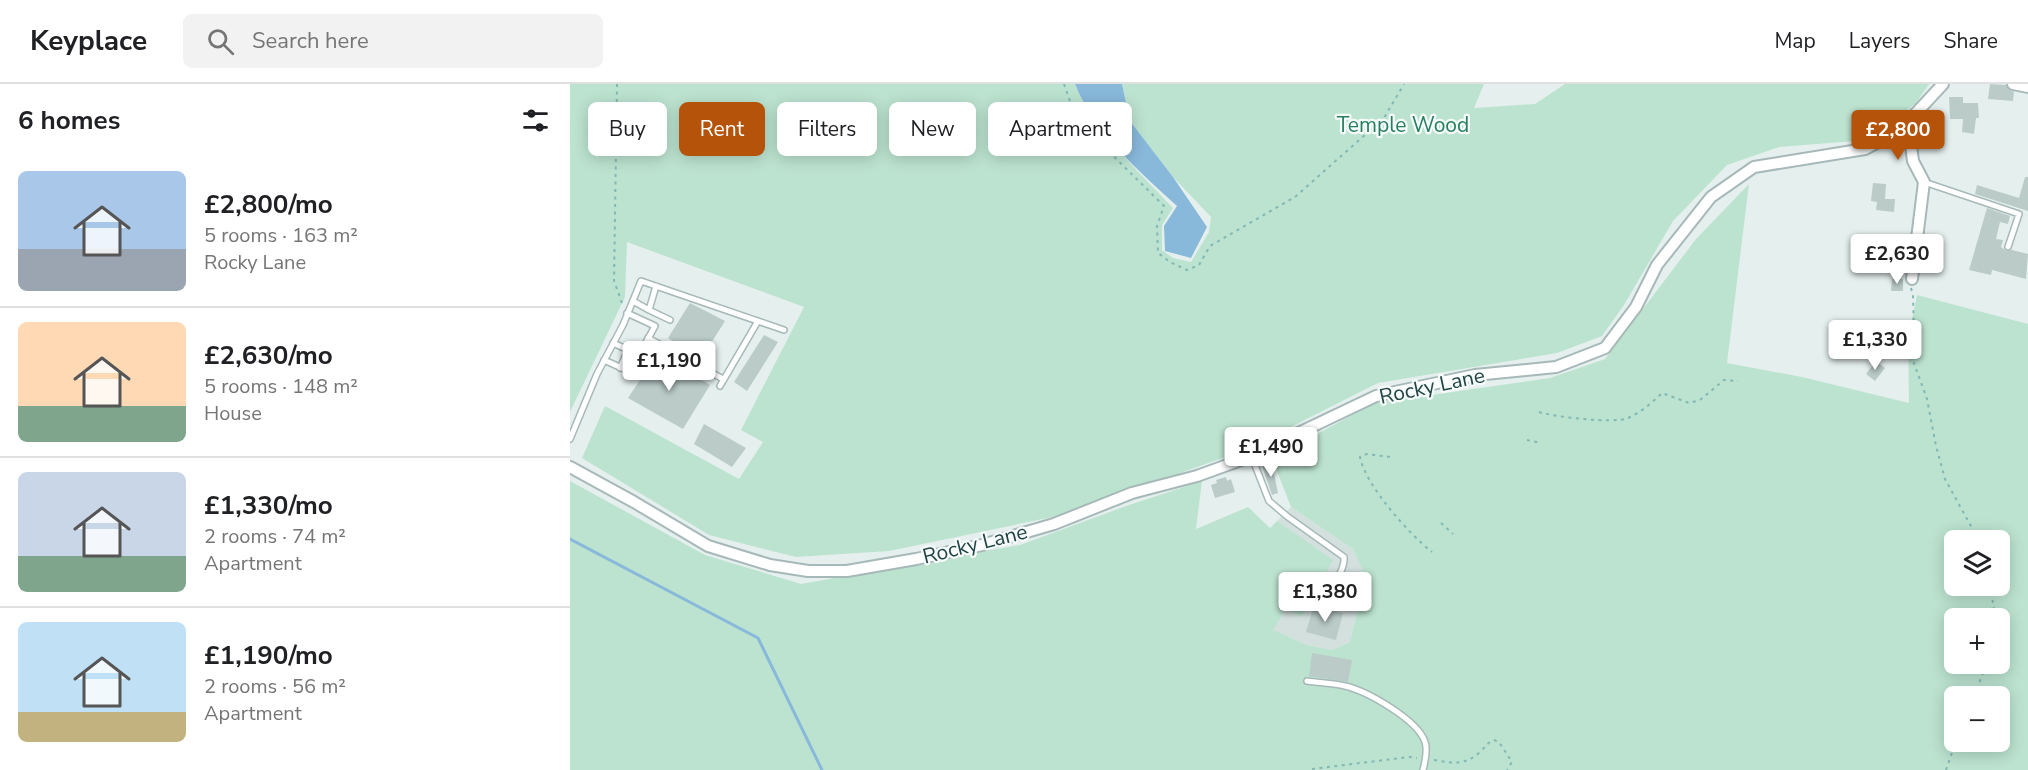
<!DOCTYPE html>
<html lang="en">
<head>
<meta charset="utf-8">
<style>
  body { margin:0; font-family:"Nunito Sans",sans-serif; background:#f2f2f2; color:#202124; height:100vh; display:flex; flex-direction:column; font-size:22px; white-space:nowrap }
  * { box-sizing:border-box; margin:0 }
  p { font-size:20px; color:#757577 }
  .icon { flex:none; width:33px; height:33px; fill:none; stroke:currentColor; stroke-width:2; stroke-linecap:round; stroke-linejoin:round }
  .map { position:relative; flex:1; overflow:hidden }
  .drawer { display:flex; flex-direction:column; background:#fff; width:570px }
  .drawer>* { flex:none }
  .guide { position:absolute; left:18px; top:18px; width:570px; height:54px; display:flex; gap:12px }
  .buttons { position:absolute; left:1374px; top:446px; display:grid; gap:12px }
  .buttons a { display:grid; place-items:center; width:66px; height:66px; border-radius:9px; background:#fff; box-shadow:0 3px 15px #0003; font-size:30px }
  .price { position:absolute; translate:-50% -51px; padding:0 14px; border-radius:6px; background:#fff; color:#222; font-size:20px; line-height:39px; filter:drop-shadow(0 2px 3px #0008) }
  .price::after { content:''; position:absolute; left:50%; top:36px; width:18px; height:14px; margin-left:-9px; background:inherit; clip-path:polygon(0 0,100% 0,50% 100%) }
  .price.active { background:#b45309; color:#fff }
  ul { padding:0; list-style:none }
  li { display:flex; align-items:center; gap:18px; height:150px; padding:0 18px }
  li+li { border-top:2px solid #e0e0e0 }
  li span { display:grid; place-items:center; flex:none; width:168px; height:120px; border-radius:9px; color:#555 }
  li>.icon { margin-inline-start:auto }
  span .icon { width:72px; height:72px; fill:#fffc; stroke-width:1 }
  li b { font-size:26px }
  h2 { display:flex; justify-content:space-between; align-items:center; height:72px; padding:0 18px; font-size:26px }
  .tag { padding:0 21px; border-radius:9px; background:#fff; box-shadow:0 3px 15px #0003; font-size:21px; line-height:54px }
  .tag.active { background:#b45309; color:#fff }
  header { display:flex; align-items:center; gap:36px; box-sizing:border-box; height:84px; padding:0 30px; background:#fff; border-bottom:2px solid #e0e0e0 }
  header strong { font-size:28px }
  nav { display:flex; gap:33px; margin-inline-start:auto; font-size:21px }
  .search { width:420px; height:54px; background:#f2f2f2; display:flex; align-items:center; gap:15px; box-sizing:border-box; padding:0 21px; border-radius:9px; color:#757577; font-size:22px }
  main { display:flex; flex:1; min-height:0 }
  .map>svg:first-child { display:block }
  .built { fill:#d3e0de }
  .green { fill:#bce3d0; fill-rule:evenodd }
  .water { fill:#88b8da }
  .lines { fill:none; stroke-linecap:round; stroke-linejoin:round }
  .stream { stroke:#88b8da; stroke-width:3 }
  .building { fill:#bacbc8 }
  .lane-casing { stroke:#a6b9b8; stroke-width:8 }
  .street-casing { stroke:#a6b9b8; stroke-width:14 }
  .path { stroke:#82b7b4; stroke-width:2; stroke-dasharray:3 4.5; stroke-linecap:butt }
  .lane { stroke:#fff; stroke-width:5 }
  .street { stroke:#fff; stroke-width:10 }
  .labels { text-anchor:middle; stroke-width:4.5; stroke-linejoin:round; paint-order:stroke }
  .park-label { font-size:21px; fill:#268060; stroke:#f6fbfa }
  .street-label { font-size:21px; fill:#214444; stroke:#f6fbfa }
</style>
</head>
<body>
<header>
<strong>Keyplace</strong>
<div class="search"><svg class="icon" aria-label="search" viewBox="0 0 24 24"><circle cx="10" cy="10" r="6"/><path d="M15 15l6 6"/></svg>Search here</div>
<nav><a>Map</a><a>Layers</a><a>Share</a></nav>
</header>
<main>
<section class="drawer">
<h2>6 homes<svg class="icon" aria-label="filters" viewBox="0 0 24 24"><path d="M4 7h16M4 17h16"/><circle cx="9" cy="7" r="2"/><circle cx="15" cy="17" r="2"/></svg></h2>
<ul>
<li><span style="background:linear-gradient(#a9c7e8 65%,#9aa5b1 0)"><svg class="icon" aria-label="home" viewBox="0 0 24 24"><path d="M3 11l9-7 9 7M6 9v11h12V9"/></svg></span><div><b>£2,800/mo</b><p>5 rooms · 163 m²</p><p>Rocky Lane</p></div></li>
<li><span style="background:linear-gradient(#ffd9b3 70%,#7fa58c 0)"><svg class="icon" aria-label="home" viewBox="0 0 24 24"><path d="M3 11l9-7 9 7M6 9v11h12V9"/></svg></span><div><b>£2,630/mo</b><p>5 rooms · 148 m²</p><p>House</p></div></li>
<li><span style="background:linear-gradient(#c9d6e8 70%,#7fa58c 0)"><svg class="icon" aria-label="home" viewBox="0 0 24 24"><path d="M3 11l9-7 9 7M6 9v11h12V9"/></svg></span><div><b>£1,330/mo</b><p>2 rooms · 74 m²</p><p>Apartment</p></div></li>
<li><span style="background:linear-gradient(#bfe0f5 75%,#c2b280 0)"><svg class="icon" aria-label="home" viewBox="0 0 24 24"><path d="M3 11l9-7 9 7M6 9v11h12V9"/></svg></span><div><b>£1,190/mo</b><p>2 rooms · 56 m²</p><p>Apartment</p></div></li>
</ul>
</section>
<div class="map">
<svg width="1458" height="686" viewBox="0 0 1458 686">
  <rect width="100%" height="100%" fill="#e5f0ee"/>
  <path class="built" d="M721,423L783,465L795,492L780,558L762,566L737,561L702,546L716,525L732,533L762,477L707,437Z"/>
  <path class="green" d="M0,0H505C525,49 568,86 603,124L592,141V166L603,174L621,178L639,148L641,133L603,93L560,37L552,0H914L904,24L965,20L995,0H1359L1346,19L1297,56L1209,63L1157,81L1103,137L1054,221L1032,252L987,269L808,299L675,366L492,431L319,467L226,473L139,451L12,374L35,322L169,395L193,358L171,346L234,223L57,158L55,213L0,328Z
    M1179,100L1157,279L1232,293L1339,319L1338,256L1347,211L1458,240V686H0V397L135,471L231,500L450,461L556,422L632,397L626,445L678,423L700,444L707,437L763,476L732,533L716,525L703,546L737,561L762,566L780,558L795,492L783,465L721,423L702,374L805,319L980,294L1035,275L1126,155ZM1384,456H1430V501H1384ZM1384,534H1430V579H1384ZM1384,612H1430V657H1384Z"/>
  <path class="water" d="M505,0H552L560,37L603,93L637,143L621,174L595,167L594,142L607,122C568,86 525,50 505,0Z"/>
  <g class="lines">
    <path class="stream" d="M0,455L188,554L252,686"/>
  </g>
  <path class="building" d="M1420,0L1436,1L1439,6L1444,8L1443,17L1418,15Z
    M1379,13H1393V19H1408L1409,34H1406L1404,50L1392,48L1393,35H1380Z
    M1455,93H1458V127L1405,110L1407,101L1449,114Z
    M1303,99L1316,100L1315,115H1325L1324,128L1306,126L1307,118L1301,117Z
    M1417,124L1440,132L1438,140L1430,138L1426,155L1433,156L1431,163L1436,167L1442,166L1458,170L1456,195L1422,186L1421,191L1399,186Z
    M1322,195H1333V207H1321Z
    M120,219L155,237L131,275L98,254Z
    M194,251L208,258L177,307L164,298Z
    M87,270L140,301L113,345L58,314Z
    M1306,277L1315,284L1305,297L1296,290Z
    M134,340L176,364L162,383L124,360Z
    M702,380L708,409L702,411L692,382Z
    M656,393L657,397L661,395L665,408L645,414L641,401L647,399L646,396Z
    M744,521L773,529L766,556L736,548Z
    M742,569L782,576L778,598L739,592Z"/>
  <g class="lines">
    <g class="lane-casing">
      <path id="lane" d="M1354,98L1449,130L1438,163
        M86,202L79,226L100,236
        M63,217L79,226
        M78,254L153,295
        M43,259L69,271L85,242L57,229
        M34,276L67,291
        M50,284L58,266
        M150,302L188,237
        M0,355L27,290L53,241L71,197L214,246
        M681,371L699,417L718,433L774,473C775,489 760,503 751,516
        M737,597C750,599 763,599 775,602C797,607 848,636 855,658C858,666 855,678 853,686"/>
    </g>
    <g class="street-casing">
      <path id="street" d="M1443,0L1458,3
        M1334,42L1340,54L1343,77L1354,98L1342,195
        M0,383L64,418L138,462L200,481L238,487H277L346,475L412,461L484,440L562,409L627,392L674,375L806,312L905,291L986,283L1035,264L1066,223L1087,181L1141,113L1184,83L1295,65L1325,49L1334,42L1373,0"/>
    </g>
    <path class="path" d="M47,0L44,197L52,219
      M494,0L502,23L523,52L594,122L587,142L588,169L600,178L617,186L629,181L640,162L725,113L814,34L834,0
      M1341,204L1343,211L1344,252L1341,271L1357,315L1366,362L1375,395L1402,444L1406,456
      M969,328C985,333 1044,340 1058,334C1070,329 1083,318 1092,309L1119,319L1130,316L1154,296L1168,297
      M957,356L971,359
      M820,373L797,370L790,373C795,401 840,451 862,468
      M871,439L883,450
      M1420,501L1424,525L1423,534
      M1404,612L1417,579
      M864,676C882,679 895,682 910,668C915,663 917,659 924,656L929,658L942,678L937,686
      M742,685L839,673L847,674
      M1376,686L1386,657"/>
    <use href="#lane" class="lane"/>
    <use href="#street" class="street"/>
  </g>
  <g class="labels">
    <g class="park-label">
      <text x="833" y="48">Temple Wood</text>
    </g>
    <g class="street-label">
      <text transform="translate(862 302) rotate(-12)" y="7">Rocky Lane</text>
      <text transform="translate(405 460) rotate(-14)" y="7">Rocky Lane</text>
    </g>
  </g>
</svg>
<div class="buttons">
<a><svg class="icon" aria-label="layers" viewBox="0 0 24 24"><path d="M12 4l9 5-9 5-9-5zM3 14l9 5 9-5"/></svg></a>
<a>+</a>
<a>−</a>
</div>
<b class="price active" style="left:1328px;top:77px">£2,800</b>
<b class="price" style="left:1327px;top:201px">£2,630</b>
<b class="price" style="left:1305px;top:287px">£1,330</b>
<b class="price" style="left:99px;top:308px">£1,190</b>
<b class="price" style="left:701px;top:394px">£1,490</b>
<b class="price" style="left:755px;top:539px">£1,380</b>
<div class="guide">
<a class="tag">Buy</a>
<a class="tag active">Rent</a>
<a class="tag">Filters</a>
<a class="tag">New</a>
<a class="tag">Apartment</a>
</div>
</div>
</main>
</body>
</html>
